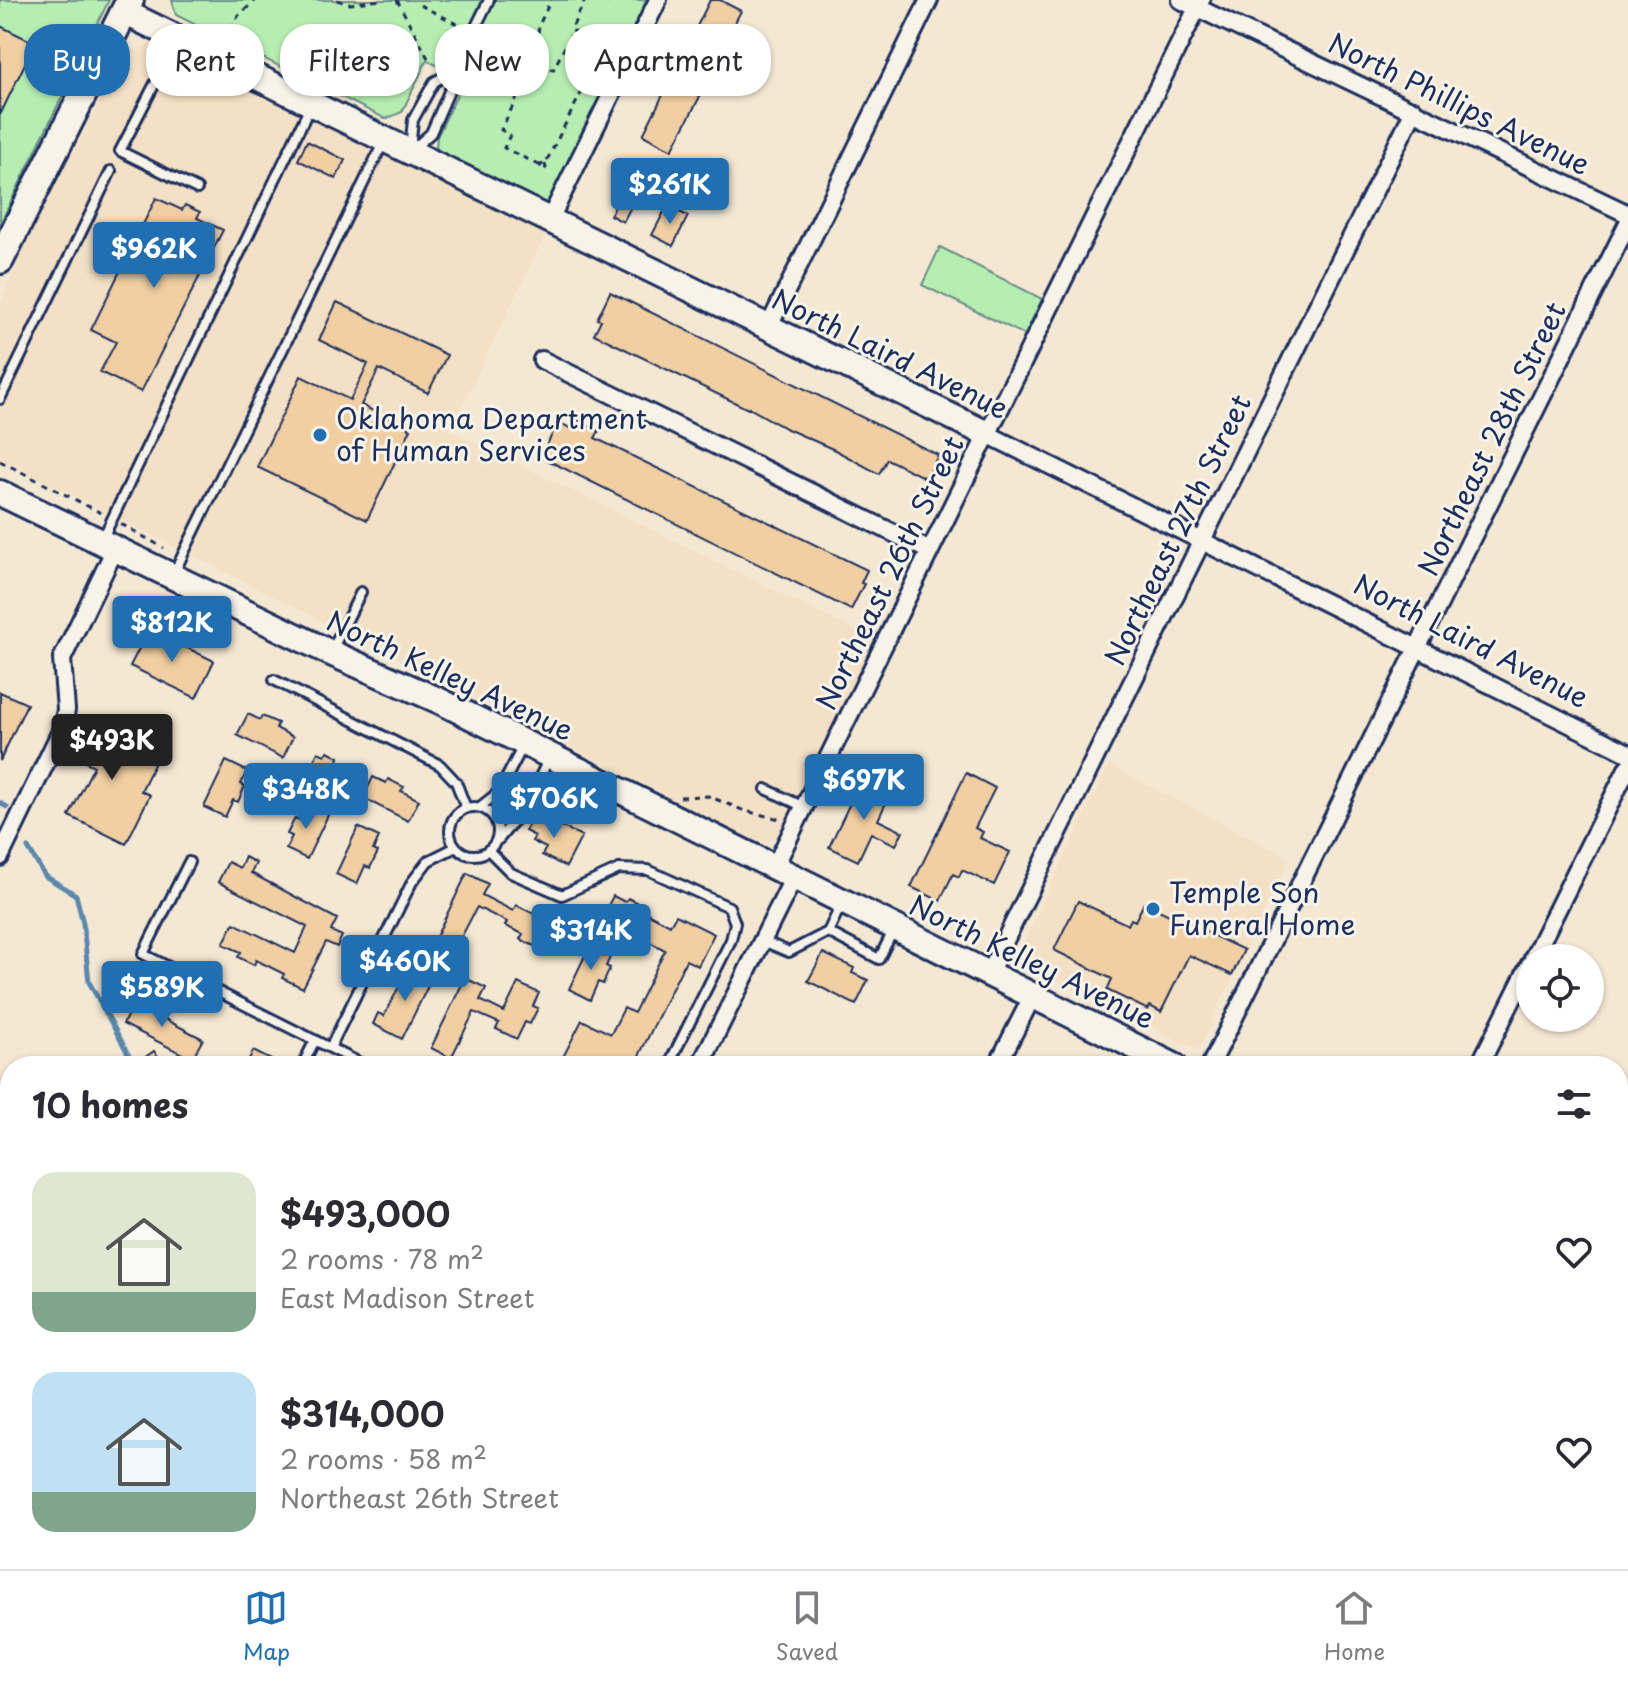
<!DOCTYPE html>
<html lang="en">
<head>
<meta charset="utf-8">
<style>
  body { margin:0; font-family:"Playpen Sans",sans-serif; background:#f2f2f3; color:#2b2b33; height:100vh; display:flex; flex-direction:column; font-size:30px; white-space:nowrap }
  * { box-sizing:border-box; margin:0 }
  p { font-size:26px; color:#7c7c81 }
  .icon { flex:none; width:44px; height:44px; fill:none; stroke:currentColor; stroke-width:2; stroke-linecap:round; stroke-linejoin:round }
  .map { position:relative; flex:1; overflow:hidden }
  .sheet { position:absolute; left:0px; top:1056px; width:1628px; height:514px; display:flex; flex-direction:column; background:#fff; border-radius:32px 32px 0 0; box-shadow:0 2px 6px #0004 }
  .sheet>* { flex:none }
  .guide { position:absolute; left:24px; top:24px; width:800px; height:72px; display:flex; gap:16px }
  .controls { position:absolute; left:1516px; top:944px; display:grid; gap:16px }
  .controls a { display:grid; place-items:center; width:88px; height:88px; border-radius:50%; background:#fff; box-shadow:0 2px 6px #0004; font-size:40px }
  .price { position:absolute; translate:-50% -68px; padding:0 18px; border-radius:8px; background:#1f6fb2; color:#fff; font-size:26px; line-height:52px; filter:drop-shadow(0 2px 4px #0008) }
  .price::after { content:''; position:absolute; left:50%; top:48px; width:24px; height:18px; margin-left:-12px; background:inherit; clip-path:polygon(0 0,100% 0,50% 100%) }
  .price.selected { background:#222; color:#fff }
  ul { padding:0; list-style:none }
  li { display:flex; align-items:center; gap:24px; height:200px; padding:0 32px }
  li span { display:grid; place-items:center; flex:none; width:224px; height:160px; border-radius:24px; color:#555 }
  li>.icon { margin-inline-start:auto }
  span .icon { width:96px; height:96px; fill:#fffc; stroke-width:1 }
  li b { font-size:34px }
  h2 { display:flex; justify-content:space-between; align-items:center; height:96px; padding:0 32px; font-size:34px }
  .tag { padding:0 28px; border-radius:32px; background:#fff; box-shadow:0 2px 6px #0004; font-size:28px; line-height:72px }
  .tag.selected { background:#1f6fb2; color:#fff }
  .tabs { display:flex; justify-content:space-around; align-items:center; height:112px; border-top:2px solid #e1e1e2; background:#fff; font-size:22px; color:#7c7c81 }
  .tabs a { display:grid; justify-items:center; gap:4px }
  .tabs .selected { color:#1f6fb2 }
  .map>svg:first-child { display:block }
  .built { fill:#f4e0c4 }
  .green { fill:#b6eeb1; stroke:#688e88; stroke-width:2 }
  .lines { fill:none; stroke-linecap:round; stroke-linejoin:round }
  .stream { stroke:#5888ad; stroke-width:5 }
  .building { fill:#f1cfa2; stroke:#1b2f5e; stroke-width:2 }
  .lane-casing { stroke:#1b2f5e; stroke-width:14 }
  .street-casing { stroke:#1b2f5e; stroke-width:22 }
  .secondary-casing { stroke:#1b2f5e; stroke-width:30 }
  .primary-casing { stroke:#1b2f5e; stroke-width:32 }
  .path { stroke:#1b2f5e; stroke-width:3; stroke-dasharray:6 6; stroke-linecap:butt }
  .lane { stroke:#f7f3e8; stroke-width:8 }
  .street { stroke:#f7f3e8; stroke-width:16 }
  .secondary { stroke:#f7f3e8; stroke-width:24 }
  .primary { stroke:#f7f3e8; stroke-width:26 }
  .poi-dot { fill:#1f6fb2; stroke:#f7f3e8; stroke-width:3 }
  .labels { text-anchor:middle; stroke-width:6; stroke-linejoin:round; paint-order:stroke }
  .street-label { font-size:28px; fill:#1b2f5e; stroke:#f7f3e8 }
  .poi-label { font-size:28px; fill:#1b2f5e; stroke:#f7f3e8; text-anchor:start }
</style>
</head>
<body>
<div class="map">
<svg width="1628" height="1569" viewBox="0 0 1628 1569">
  <rect width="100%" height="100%" fill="#f5e8d3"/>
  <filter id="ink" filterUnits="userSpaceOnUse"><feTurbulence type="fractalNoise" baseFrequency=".0125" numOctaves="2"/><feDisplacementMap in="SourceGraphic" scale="16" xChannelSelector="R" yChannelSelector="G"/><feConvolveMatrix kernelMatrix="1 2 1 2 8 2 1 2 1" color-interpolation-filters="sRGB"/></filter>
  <g filter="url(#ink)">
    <path class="built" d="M149,44L156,45L158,50L177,58L184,56L547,231L450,430L877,641L782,828L774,838L766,842L755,840L0,458V305L25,243L123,59L130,51Z
      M1109,765L1290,858L1198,1050L1015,960Z
      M1628,1339V1569H1516L1521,1560H1618V1360Z"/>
    <path class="green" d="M0,0H109L0,224Z
      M172,0H653L551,204L545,207L440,154L436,147L437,137L464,80L427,60L402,112L386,119L176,15Z
      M940,247L1042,299L1025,335L922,285Z
      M500,1560H575L571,1569H506Z
      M647,1560H894L899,1569H653Z"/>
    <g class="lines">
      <path class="stream" d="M0,803L7,807
        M28,848L45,876L76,895L83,923L89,982L135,1066
        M489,1560L495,1569
        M635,1560L642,1569
        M590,1569L596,1560"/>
    </g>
    <path class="building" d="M710,0H720L741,11L728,36L726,35L702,83L706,85L672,150L643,135Z
      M0,26L35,43L0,115Z
      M307,141L345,160L336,179L298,160Z
      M622,180L640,190L623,222L610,215L616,205L610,202Z
      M156,198L182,210L185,205L200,212L197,218L223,230L141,392L100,372L116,342L91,330Z
      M667,206L688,216L673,246L652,235Z
      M610,292L938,455L927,479L887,459L879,474L835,450L785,428L749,408L748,409L594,334L601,320L597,319Z
      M337,302L447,355L428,393L379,369L361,405L411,429L367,520L257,467L301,376L350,400L368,364L319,340Z
      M575,419L599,431L595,438L867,570L861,583L864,584L851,610L541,457L558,422L570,428Z
      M149,629L214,661L196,698L130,666Z
      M0,692L27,704L0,761Z
      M248,714L260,720L262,716L278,723L276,728L293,737L283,758L237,735Z
      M87,721L158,756L141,791L150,795L126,844L69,816L94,766L70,754Z
      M328,751L339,757L338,762L345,765L336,783L309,770L318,752L325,755Z
      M226,761L247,771L241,784L245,786L238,802L233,800L225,817L204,807Z
      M966,773L995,788L975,828L983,832L980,838L1010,852L994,885L962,870L959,877L953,874L940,901L911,887Z
      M373,777L386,783L388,779L404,787L401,791L419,800L408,821L363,798Z
      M861,780L890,794L878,820L903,832L896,845L871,833L858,861L829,847Z
      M308,803L329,813L307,859L286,849L292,836L287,834L295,818L300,820Z
      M534,814L582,836L566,867L542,855L546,848L532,841L535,836L525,831Z
      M358,827L379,837L373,850L378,852L370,868L365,866L357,884L336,874Z
      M245,857L256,863L251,873L337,919L331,931L342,936L337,947L326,942L303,988L282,978L284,974L256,960L254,965L238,957L241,952L223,944L234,923L295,953L307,927L218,882L228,862L240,868Z
      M467,873L488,884L482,895L513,911L516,905L561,927L551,948L539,942L536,947L520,939L523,934L505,926L507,922L477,907L453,953L433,943Z
      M613,896L625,902L628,898L643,906L641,910L670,925L676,915L714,934L698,966L686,960L634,1066H571L561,1061L582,1020L611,1034L624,1008L634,1013L665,950L602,917Z
      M1078,901L1128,925L1131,919L1135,921L1144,903L1244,950L1232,975L1189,955L1161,1012L1150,1006L1148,1010L1107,990L1112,979L1054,950Z
      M591,943L612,953L606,966L610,968L603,984L598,982L590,1000L569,989Z
      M823,953L854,968L852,973L868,980L856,1005L808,981Z
      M410,965L433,976L402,1039L373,1024L378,1013L384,1016Z
      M465,978L486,988L480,1000L504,1012L518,983L539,993L533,1006L538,1008L530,1024L525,1022L517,1039L496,1029L499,1023L474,1012L451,1058L431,1048Z
      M151,999L162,1004L157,1015L203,1039L192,1059L123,1024L133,1004L145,1010Z
      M154,1051L164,1066H133Z
      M253,1051L283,1066H246Z"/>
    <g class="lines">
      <g class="lane-casing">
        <path id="lane" d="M178,39L120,151L197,189
          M410,149L413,120L434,82L454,71
          M412,150L431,133L450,89L454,71L489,0
          M0,399L111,171
          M103,538L310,107
          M173,575L384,141
          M331,652L361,592
          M274,680L440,765L456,782L466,808
          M766,789L804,807
          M450 831a24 24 0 1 1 48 0a24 24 0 1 1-48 0Z
          M480,807L499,792L524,744
          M499,839L526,806L548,760
          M488,850L511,873L562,895L619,869L648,870L729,907L735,923L731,940L668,1066
          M189,862L143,954L366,1066
          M841,905L828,932L879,959L893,931
          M763,941L789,952L828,932
          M330,1048L412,882L428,861L456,847
          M302,1066L315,1040"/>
      </g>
      <g class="street-casing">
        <path id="street" d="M1181,0L1628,214
          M549,221L658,0
          M768,328L929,0
          M542,360L930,551
          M987,434L1628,753
          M0,857L62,729L66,710L62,659L115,549
          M774,868L1201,0
          M1533,958L1628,767
          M989,973L1414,110
          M700,1066L794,877
          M997,1066L1033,995
          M1210,1066L1628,223
          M1479,1066L1530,964
          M1114,1560L1118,1569
          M179,1569L183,1560
          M1034,1569L1039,1560
          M1336,1569L1340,1560"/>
      </g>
      <g class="secondary-casing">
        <path id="secondary" d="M124,12L987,434
          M0,493L331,653L440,701L1174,1066
          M1618,1326L1628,1306
          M1497,1569L1502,1560"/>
      </g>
      <g class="primary-casing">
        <path id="primary" d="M0,260L130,0"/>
      </g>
      <path class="path" d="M337,0L350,4L380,0
        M397,0L429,60
        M598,0L609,5
        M420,5L463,27
        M485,38L553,70L573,31
        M223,39L239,15L256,0
        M545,164L546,168L541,170L540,165L545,164L604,48L571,30L585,0
        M539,165L504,148L510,135L501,130L535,61L539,25L551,0
        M0,461L101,513
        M121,524L164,548
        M680,797L708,796L745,811L780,819"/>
      <use href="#lane" class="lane"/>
      <use href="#street" class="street"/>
      <use href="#secondary" class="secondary"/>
      <use href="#primary" class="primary"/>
    </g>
  </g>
  <g class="poi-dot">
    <circle cx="320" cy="435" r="8"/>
    <circle cx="1153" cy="909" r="8"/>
  </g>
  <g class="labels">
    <g class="street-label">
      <text transform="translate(1459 104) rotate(26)" y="10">North Phillips Avenue</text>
      <text transform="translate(890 354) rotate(26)" y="10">North Laird Avenue</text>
      <text transform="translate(1492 439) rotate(-64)" y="10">Northeast 28th Street</text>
      <text transform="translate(1178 530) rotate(-64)" y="10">Northeast 27th Street</text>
      <text transform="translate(890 573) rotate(-64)" y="10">Northeast 26th Street</text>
      <text transform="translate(1471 641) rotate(27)" y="10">North Laird Avenue</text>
      <text transform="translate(450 676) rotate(25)" y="10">North Kelley Avenue</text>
      <text transform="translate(1032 962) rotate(26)" y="10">North Kelley Avenue</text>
    </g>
    <g class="poi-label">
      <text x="336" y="429">Oklahoma Department<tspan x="336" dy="32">of Human Services</tspan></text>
      <text x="1169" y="903">Temple Son<tspan x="1169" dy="32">Funeral Home</tspan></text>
    </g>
  </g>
</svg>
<div class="controls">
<a><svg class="icon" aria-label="locate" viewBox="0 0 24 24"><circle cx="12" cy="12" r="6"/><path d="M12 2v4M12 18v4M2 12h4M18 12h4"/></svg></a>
</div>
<b class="price" style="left:670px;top:226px">$261K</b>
<b class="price" style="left:154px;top:290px">$962K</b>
<b class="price" style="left:172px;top:664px">$812K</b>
<b class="price selected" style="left:112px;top:782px">$493K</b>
<b class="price" style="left:864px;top:822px">$697K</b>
<b class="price" style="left:306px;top:831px">$348K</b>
<b class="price" style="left:554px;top:840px">$706K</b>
<b class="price" style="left:591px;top:972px">$314K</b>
<b class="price" style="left:405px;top:1003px">$460K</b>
<b class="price" style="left:162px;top:1029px">$589K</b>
<div class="guide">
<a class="tag selected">Buy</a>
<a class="tag">Rent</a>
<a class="tag">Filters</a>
<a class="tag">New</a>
<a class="tag">Apartment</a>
</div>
<section class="sheet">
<h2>10 homes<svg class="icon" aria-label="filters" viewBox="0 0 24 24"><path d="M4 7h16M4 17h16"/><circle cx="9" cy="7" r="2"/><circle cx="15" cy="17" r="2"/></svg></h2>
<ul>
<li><span style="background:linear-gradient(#dfe7d0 75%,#7fa58c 0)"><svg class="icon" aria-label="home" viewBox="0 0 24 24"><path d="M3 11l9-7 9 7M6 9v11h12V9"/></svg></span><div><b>$493,000</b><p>2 rooms · 78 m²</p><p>East Madison Street</p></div><svg class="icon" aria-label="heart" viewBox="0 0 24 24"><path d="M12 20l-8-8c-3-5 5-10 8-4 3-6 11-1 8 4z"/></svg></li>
<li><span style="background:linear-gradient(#bfe0f5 75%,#7fa58c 0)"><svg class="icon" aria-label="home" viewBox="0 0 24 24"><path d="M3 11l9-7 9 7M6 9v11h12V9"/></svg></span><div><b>$314,000</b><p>2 rooms · 58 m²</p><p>Northeast 26th Street</p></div><svg class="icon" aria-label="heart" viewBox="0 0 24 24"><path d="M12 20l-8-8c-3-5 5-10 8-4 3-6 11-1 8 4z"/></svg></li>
</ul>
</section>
</div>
<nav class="tabs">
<a class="selected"><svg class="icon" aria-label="map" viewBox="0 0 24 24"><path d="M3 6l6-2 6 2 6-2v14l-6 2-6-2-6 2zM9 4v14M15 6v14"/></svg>Map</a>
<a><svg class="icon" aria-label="saved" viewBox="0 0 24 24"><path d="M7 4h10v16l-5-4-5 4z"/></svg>Saved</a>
<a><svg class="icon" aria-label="home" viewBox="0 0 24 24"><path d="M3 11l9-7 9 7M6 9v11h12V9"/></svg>Home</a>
</nav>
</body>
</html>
